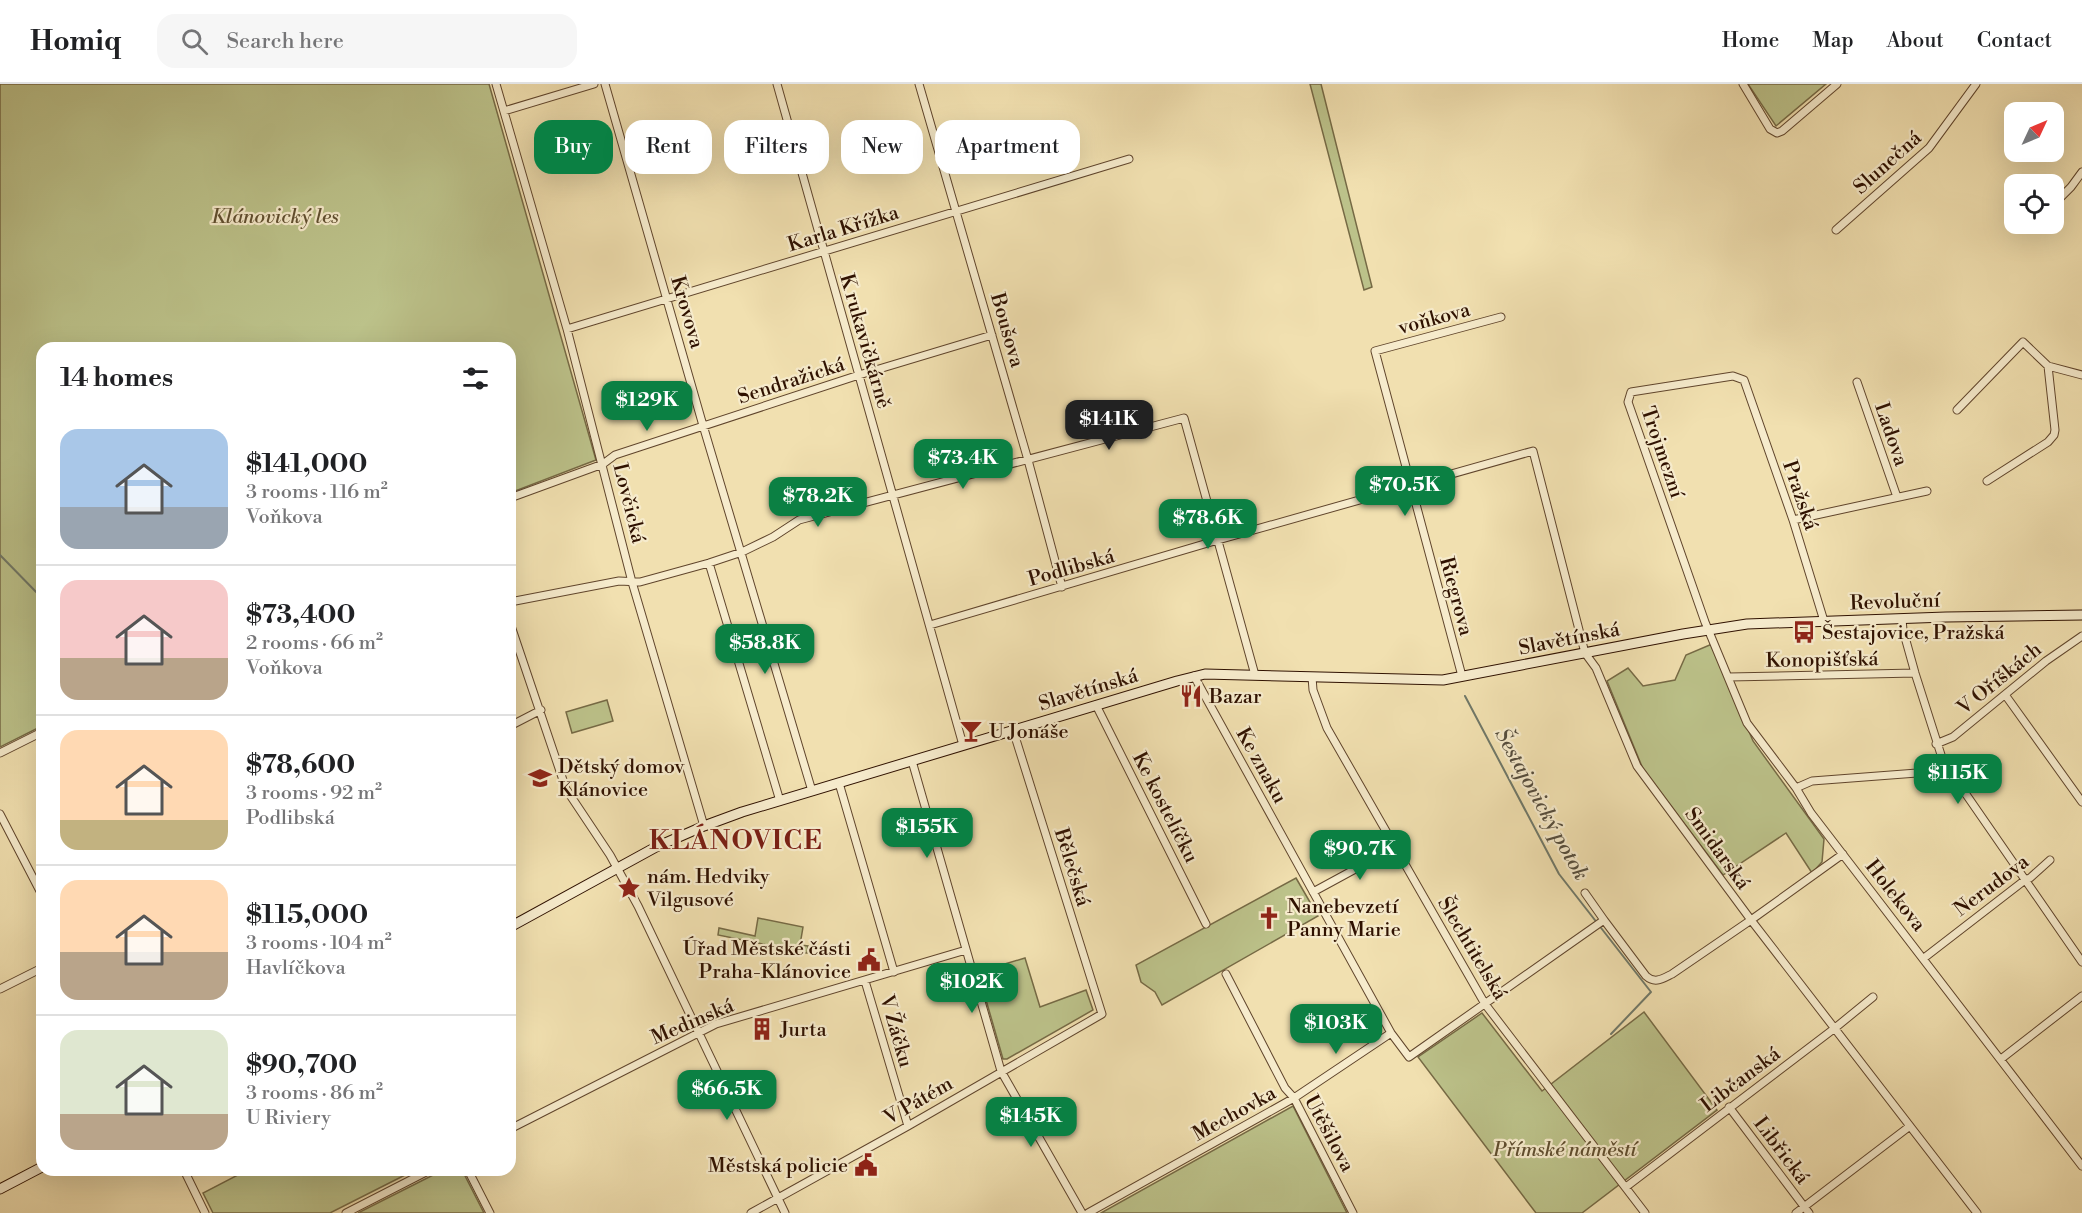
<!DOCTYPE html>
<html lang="en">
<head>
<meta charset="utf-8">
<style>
  body { margin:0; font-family:"Libre Bodoni",serif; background:#f6f6f6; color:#202124; height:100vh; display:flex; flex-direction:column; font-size:22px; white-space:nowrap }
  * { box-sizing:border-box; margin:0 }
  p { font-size:20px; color:#757577 }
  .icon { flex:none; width:33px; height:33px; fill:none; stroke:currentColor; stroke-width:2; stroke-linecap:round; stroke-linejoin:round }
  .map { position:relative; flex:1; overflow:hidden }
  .panel { position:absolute; left:36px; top:258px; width:480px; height:834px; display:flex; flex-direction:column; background:#fff; border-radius:18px; box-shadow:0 6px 24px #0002 }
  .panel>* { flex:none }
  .banner { position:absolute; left:534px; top:36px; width:570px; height:54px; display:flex; gap:12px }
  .needle { width:39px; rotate:46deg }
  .fabs { position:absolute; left:2004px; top:18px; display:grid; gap:12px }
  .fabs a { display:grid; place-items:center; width:60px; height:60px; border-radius:12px; background:#fff; box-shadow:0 6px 24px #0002; font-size:30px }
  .price { position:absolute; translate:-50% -51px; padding:0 14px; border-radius:12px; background:#0b8043; color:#fff; font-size:20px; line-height:39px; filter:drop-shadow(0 2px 3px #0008) }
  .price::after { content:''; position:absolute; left:50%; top:36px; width:18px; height:14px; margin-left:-9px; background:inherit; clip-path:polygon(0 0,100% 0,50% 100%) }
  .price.active { background:#222; color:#fff }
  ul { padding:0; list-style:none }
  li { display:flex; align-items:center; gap:18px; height:150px; padding:0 24px }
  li+li { border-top:2px solid #e0e0e0 }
  li span { display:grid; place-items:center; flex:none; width:168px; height:120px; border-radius:18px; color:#555 }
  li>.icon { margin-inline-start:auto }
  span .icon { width:72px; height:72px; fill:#fffc; stroke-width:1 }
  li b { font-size:26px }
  h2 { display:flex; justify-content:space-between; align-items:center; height:72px; padding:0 24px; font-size:26px }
  .chip { padding:0 21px; border-radius:18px; background:#fff; box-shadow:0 6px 24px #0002; font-size:21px; line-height:54px }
  .chip.active { background:#0b8043; color:#fff }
  header { display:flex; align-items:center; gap:36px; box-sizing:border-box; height:84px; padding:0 30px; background:#fff; border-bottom:2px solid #e0e0e0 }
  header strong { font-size:28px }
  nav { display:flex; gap:33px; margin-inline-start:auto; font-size:21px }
  .search { width:420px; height:54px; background:#f6f6f6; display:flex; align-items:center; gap:15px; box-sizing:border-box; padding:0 21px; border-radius:18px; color:#757577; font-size:22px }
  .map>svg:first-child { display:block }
  .green { fill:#bcc28a; stroke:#766a45; stroke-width:1.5 }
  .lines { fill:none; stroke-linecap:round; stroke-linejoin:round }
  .stream { stroke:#707868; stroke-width:2 }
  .street-casing { stroke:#60452c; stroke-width:9 }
  .secondary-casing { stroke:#2f1100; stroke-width:11 }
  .street { stroke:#f6ebcc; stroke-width:7 }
  .secondary { stroke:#f6ebcc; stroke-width:9 }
  .labels { text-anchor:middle; stroke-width:4.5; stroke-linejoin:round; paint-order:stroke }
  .street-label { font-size:20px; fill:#2f1100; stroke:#f6ebcc }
  .park-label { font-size:20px; font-style:italic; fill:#604f30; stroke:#f6ebcc }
  .poi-label { font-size:20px; fill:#2f1100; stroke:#f6ebcc; text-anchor:start }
  .water-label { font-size:21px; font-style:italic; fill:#554d3d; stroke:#f6ebcc }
  .district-label { font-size:26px; font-weight:bold; letter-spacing:1.5px; fill:#7a1f14; stroke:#f6ebcc }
</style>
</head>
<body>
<header>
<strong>Homiq</strong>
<div class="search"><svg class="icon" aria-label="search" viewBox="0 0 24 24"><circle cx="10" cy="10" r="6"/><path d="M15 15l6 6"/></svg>Search here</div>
<nav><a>Home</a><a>Map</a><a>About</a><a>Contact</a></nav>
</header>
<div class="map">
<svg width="2082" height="1129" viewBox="0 0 2082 1129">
  <rect width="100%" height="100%" fill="#f1e0b0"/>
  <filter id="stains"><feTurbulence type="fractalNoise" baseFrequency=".00333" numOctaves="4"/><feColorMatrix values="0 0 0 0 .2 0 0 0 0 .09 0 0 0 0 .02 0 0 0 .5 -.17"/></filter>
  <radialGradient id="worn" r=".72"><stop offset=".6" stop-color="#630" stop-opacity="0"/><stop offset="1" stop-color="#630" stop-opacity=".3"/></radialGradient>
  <path class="green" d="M0,0H489L596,376L510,409V264H42V642L0,663Z
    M1310,0H1321L1372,203L1364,206Z
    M1748,0H1826L1776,42Z
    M1712,560L1753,657L1824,755L1822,778L1812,789L1786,749L1723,791L1643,685L1607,597L1628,584L1643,602L1675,596L1686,571Z
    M607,616L613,637L572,649L566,628Z
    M1296,794L1318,832L1162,921L1155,908L1141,898L1136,881Z
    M758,834L803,843L800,861L808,862L807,869L718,851L719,844L755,852Z
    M1025,874L1040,923L1086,906L1093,926L1007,975H1003L978,888Z
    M1644,928L1717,1026L1582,1129H1536L1418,973L1482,929L1542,1007Z
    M1293,1022L1347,1129H1101Z
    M236,1086H415L330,1129H213L203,1109L238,1091Z
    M443,1086H462L484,1129H358Z"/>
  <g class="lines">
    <path class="stream" d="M0,471L42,514
      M1465,612L1559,790L1651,908L1611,950"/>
    <g class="street-casing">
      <path id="street" d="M496,0L567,245L632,498L704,742
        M605,0L702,338L812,707
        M777,0L963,661
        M919,0L1028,376L1062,503
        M1743,0L1770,45L1777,49L1782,47L1837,0
        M504,27L594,0
        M2054,120L2071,103L2082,88
        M2029,144L2033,140
        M1836,146L1929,64L1976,0
        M567,245L1129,75
        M1857,298L1897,413
        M1957,326L2023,258L2048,282L2082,291
        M1987,397L2048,358L2054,351L2055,346L2048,282
        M510,414L603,380L615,371L859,291L992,251
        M1793,436L1927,407
        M709,479L780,717
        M510,518L619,497L640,498L709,479L742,468L773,453L799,436L1184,334L1255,591
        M1902,535L1903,546L1915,589L1943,677L2082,878
        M1824,537L1793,436L1744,296L1733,292L1631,308L1628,318L1705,538L1747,639L1796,704L1811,729L2082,1082
        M510,539L566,705L610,771L638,822L785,1129
        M930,541L1218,456L1533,367L1585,569L1596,584L1637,682L1751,836L1977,1129
        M1194,592L1391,949L1409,973L1604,836L1646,892C1655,900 1662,895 1672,890L1751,836L1843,770
        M1462,592L1375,267L1501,233
        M1312,593L1313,606L1327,644L1485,920L1645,1129
        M1729,593L1915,589
        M2006,612L2082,718
        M1096,621L1206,840
        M510,642L541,626
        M1936,660L1953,653L2046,577L2082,552
        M0,669L42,648
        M912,677L1001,987L1082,1129
        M839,699L894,888
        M1796,704L1812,697L1917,689L1943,677
        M0,730L42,811
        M1313,808L1394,764
        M1585,809L1604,836
        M1924,874L2025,796L2030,794L2050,776
        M1226,890L1285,1004L1294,1014L1353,1129
        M865,897L908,1042
        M0,905L42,884
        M2001,975L2082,912
        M1729,1023L1809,1129
        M510,1045L716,940L966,866
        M184,1086L205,1129
        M468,1086L490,1129
        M1626,1103L1835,944L1873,913
        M346,1129L430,1086
        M751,1129L908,1042L1102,930L1013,646
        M1088,1129L1294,1014L1391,949
        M1796,1129L1910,1042"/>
    </g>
    <g class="secondary-casing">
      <path id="secondary" d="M510,843L656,763L704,742L742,728L1177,597L1205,590L1443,596L1683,550L1747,540L1946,533L2082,531
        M0,1105L42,1083"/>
    </g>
    <use href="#street" class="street"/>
    <use href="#secondary" class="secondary"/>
  </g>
  <defs>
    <g id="bus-bare" transform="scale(1.8)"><path d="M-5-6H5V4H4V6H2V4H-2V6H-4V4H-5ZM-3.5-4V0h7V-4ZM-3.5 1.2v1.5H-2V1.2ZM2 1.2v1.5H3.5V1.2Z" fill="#8f2418" stroke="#f6ebcc" stroke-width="2.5" paint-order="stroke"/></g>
    <g id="restaurant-bare" transform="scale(1.8)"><path d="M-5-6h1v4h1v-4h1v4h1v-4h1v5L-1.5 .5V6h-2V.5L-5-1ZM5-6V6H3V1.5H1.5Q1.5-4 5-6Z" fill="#8f2418" stroke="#f6ebcc" stroke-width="2.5" paint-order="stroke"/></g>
    <g id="bar-bare" transform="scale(1.8)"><path d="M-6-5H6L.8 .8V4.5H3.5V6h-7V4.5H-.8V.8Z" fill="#8f2418" stroke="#f6ebcc" stroke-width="2.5" paint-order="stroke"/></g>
    <g id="school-bare" transform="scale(1.8)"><path d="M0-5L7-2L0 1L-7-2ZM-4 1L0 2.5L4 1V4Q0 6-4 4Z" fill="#8f2418" stroke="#f6ebcc" stroke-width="2.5" paint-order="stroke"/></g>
    <g id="sight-bare" transform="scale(1.8)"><path d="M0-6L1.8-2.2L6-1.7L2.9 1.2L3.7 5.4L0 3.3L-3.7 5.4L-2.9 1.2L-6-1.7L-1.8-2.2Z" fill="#8f2418" stroke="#f6ebcc" stroke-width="2.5" paint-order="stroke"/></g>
    <g id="church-bare" transform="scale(1.8)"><path d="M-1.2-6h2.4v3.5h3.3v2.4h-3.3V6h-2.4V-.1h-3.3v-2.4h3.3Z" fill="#8f2418" stroke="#f6ebcc" stroke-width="2.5" paint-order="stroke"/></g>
    <g id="civic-bare" transform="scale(1.8)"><path d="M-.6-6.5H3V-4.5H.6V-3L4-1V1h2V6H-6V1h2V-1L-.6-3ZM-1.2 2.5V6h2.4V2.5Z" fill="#8f2418" stroke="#f6ebcc" stroke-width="2.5" paint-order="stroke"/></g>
    <g id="building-bare" transform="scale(1.8)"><path d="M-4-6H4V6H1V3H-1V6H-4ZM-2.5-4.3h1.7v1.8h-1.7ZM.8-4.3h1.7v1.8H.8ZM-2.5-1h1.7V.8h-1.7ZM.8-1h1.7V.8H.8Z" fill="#8f2418" stroke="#f6ebcc" stroke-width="2.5" paint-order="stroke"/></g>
  </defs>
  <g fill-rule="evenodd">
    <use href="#bus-bare" x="1804" y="548"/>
    <use href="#restaurant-bare" x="1191" y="612"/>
    <use href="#bar-bare" x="971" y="647"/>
    <use href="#school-bare" x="540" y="694"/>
    <use href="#sight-bare" x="629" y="804"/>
    <use href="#church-bare" x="1269" y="834"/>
    <use href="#civic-bare" x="869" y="876"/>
    <use href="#building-bare" x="762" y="945"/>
    <use href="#civic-bare" x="866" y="1081"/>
  </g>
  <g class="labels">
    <g class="street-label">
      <text transform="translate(1887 78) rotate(-42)" y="7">Slunečná</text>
      <text transform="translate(843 144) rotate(-17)" y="7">Karla Křížka</text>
      <text transform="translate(688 228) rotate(74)" y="7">Krovova</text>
      <text transform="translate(1434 234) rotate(-15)" y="7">voňkova</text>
      <text transform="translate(1008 246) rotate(74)" y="7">Boušova</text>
      <text transform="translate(866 257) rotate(74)" y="7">K rukavičkárně</text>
      <text transform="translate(791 296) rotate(-18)" y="7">Sendražická</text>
      <text transform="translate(1892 350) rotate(71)" y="7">Ladova</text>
      <text transform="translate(1663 368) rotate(71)" y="7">Trojmezní</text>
      <text transform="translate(1801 411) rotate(71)" y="7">Pražská</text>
      <text transform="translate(630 419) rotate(76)" y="7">Lovčická</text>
      <text transform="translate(1071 483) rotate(-16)" y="7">Podlibská</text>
      <text transform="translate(1457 512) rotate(75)" y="7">Riegrova</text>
      <text transform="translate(1895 517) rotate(-2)" y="7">Revoluční</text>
      <text transform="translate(1569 554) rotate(-11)" y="7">Slavětínská</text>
      <text transform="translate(1822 575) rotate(-1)" y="7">Konopišťská</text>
      <text transform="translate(1999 594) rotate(-39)" y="7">V Oříškách</text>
      <text transform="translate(1088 605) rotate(-17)" y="7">Slavětínská</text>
      <text transform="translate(1262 681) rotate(61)" y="7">Ke znaku</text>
      <text transform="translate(1166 723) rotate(63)" y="7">Ke kostelíčku</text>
      <text transform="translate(1718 764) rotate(54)" y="7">Smidarská</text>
      <text transform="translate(1073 783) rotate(73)" y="7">Bělečská</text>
      <text transform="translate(1991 801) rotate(-37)" y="7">Nerudova</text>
      <text transform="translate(1896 811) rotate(52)" y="7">Holekova</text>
      <text transform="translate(1473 864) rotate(59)" y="7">Šlechtitelská</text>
      <text transform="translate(692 937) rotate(-23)" y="7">Medinská</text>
      <text transform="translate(897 947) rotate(74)" y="7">V Žáčku</text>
      <text transform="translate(1740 995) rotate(-37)" y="7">Libčanská</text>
      <text transform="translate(918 1016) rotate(-30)" y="7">V Pátém</text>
      <text transform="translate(1234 1029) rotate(-29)" y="7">Mechovka</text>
      <text transform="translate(1330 1049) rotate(62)" y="7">Utěšilova</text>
      <text transform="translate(1782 1066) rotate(53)" y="7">Libřická</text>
    </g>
    <g class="park-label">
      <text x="275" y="139">Klánovický les</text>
      <text x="1565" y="1072">Přímské náměstí</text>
    </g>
    <g class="poi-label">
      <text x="1822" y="555">Šestajovice, Pražská</text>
      <text x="1209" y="619">Bazar</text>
      <text x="989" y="654">U Jonáše</text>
      <text x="558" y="689">Dětský domov<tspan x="558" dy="23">Klánovice</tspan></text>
      <text x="647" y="799">nám. Hedviky<tspan x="647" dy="23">Vilgusové</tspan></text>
      <text x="1287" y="829">Nanebevzetí<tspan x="1287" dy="23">Panny Marie</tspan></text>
      <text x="851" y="871" text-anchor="end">Úřad Městské části<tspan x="851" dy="23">Praha-Klánovice</tspan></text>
      <text x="780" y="952">Jurta</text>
      <text x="848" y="1088" text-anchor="end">Městská policie</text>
    </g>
    <g class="water-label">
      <text transform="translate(1542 720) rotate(61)" y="7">Šestajovický potok</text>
    </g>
    <g class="district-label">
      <text x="736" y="765">KLÁNOVICE</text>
    </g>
  </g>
  <rect width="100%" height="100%" filter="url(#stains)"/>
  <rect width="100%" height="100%" fill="url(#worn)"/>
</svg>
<div class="fabs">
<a><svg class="needle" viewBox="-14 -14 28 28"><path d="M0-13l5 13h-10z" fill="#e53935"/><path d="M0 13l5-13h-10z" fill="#757577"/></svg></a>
<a><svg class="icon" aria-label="locate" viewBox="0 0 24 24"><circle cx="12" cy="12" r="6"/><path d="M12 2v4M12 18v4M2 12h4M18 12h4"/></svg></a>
</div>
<b class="price" style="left:647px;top:348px">$129K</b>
<b class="price active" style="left:1109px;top:367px">$141K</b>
<b class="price" style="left:963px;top:406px">$73.4K</b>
<b class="price" style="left:1405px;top:433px">$70.5K</b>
<b class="price" style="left:818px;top:444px">$78.2K</b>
<b class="price" style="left:1208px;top:466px">$78.6K</b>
<b class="price" style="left:765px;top:591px">$58.8K</b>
<b class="price" style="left:1958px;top:721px">$115K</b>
<b class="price" style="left:927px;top:775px">$155K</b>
<b class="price" style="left:1360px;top:797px">$90.7K</b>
<b class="price" style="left:972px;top:930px">$102K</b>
<b class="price" style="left:1336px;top:971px">$103K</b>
<b class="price" style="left:727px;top:1037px">$66.5K</b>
<b class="price" style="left:1031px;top:1064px">$145K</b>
<div class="banner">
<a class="chip active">Buy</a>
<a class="chip">Rent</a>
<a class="chip">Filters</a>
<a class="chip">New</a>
<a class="chip">Apartment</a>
</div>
<section class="panel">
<h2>14 homes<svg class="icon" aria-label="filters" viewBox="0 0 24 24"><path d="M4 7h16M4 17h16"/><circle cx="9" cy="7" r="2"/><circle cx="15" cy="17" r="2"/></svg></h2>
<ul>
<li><span style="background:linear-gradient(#a9c7e8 65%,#9aa5b1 0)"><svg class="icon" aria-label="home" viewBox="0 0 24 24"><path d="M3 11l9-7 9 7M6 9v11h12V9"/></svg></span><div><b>$141,000</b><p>3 rooms · 116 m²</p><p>Voňkova</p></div></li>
<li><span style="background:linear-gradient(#f6c9c9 65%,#b9a48a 0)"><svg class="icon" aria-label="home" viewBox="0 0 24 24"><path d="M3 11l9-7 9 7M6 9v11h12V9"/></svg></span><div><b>$73,400</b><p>2 rooms · 66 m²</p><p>Voňkova</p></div></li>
<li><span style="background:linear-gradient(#ffd9b3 75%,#c2b280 0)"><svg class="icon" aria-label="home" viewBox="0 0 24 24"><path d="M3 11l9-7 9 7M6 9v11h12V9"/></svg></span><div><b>$78,600</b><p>3 rooms · 92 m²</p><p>Podlibská</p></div></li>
<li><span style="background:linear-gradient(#ffd9b3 60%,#b9a48a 0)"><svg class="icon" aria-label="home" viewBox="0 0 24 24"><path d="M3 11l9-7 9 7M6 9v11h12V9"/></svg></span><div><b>$115,000</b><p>3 rooms · 104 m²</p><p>Havlíčkova</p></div></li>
<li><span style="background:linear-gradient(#dfe7d0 70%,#b9a48a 0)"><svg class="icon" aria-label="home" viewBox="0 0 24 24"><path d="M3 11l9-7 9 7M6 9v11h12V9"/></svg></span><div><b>$90,700</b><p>3 rooms · 86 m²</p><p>U Riviery</p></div></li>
</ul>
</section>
</div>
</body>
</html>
